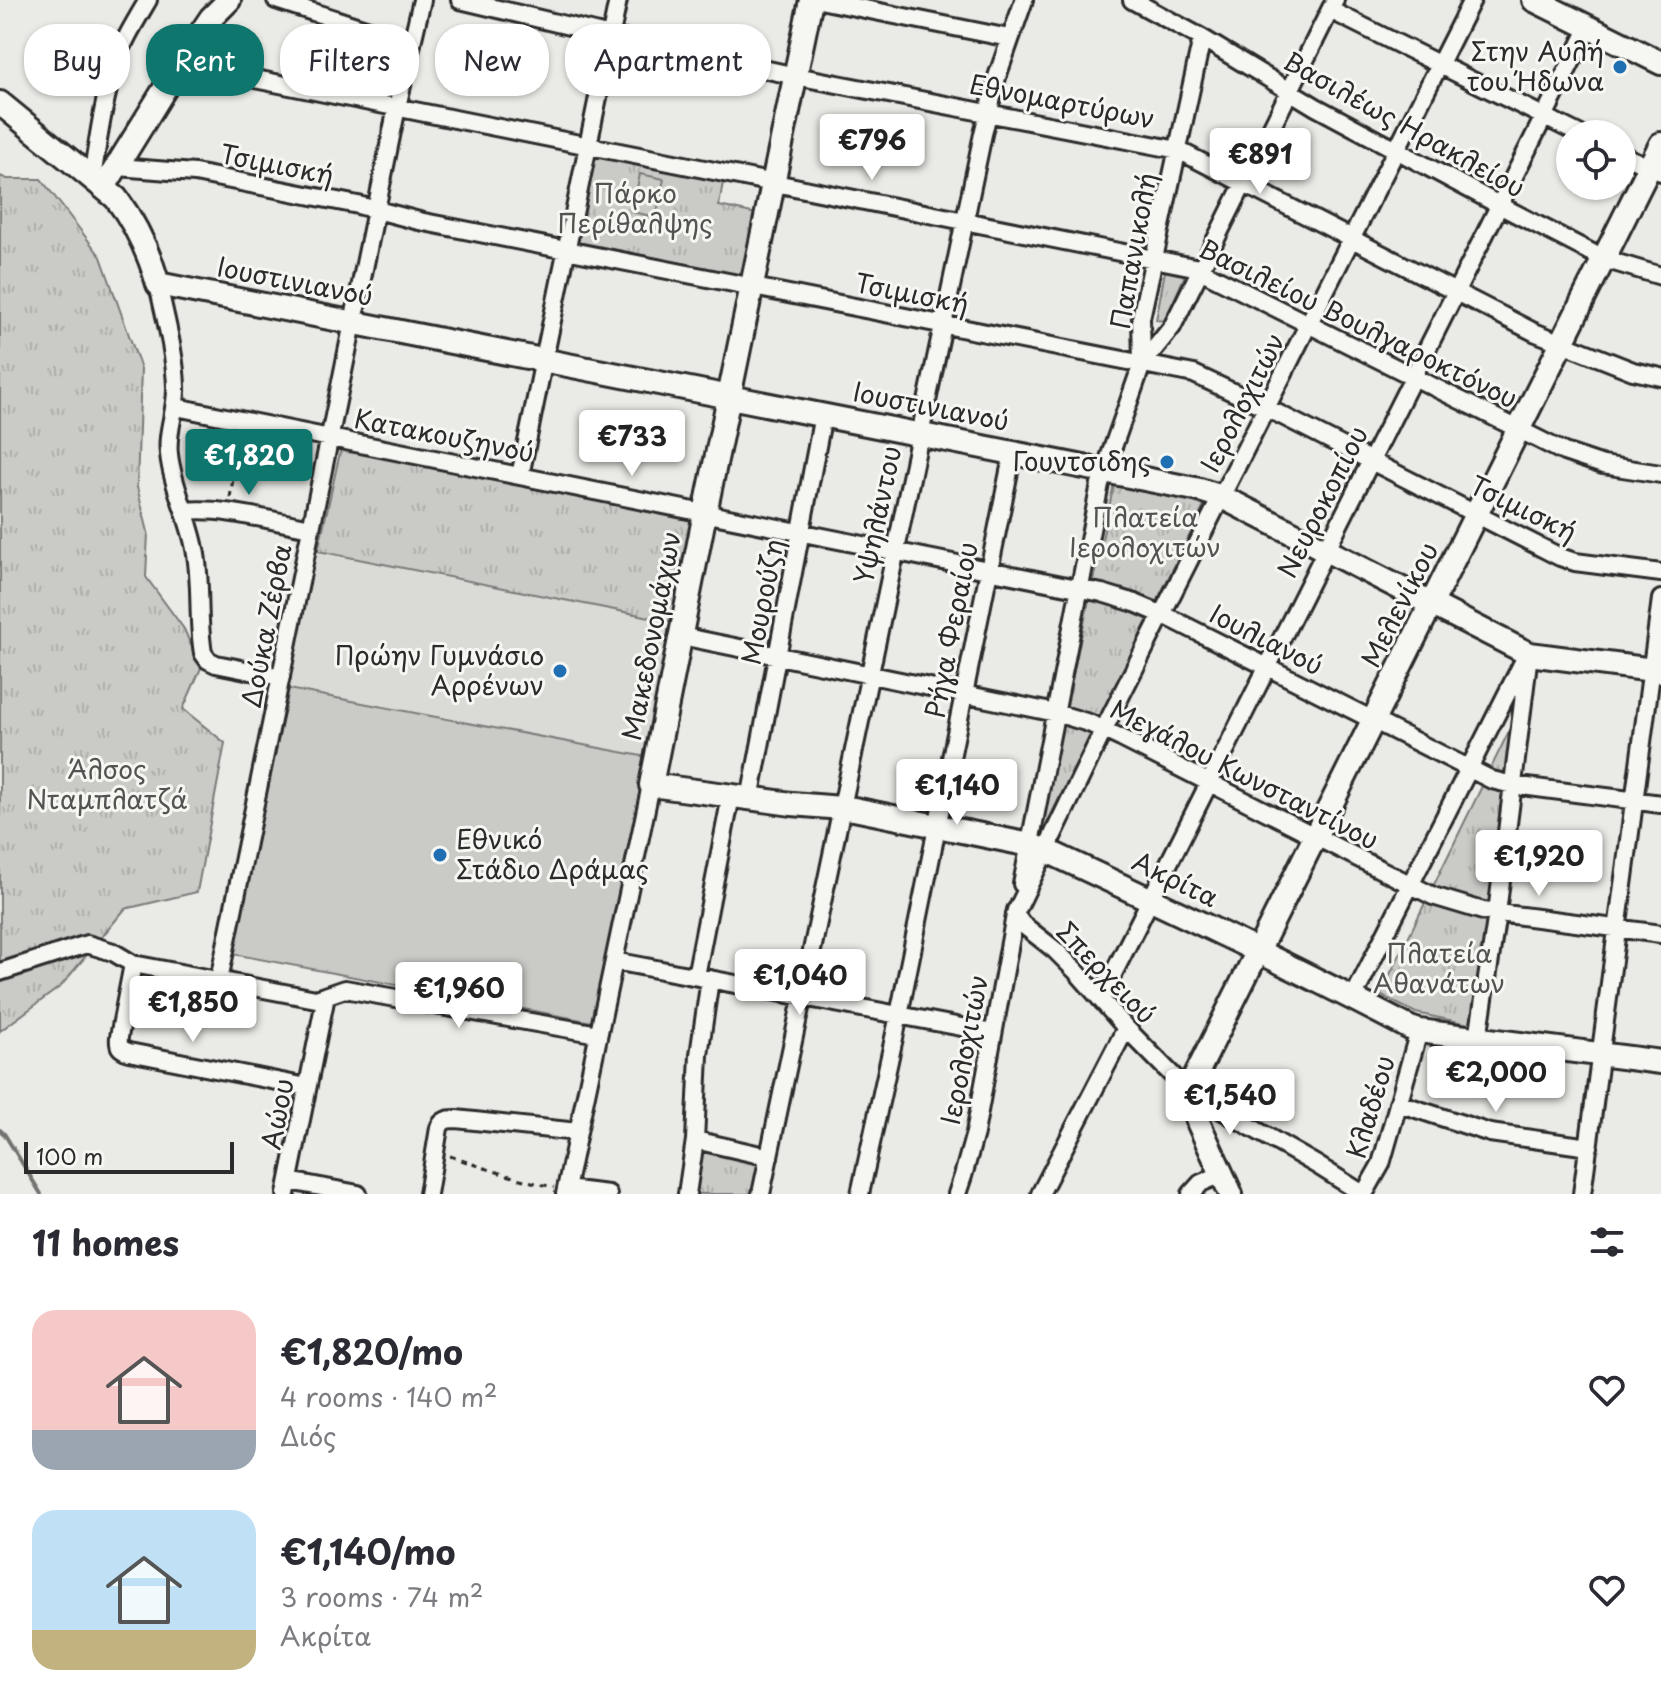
<!DOCTYPE html>
<html lang="en">
<head>
<meta charset="utf-8">
<style>
  body { margin:0; font-family:"Playpen Sans",sans-serif; background:#f2f2f3; color:#2b2b33; height:100vh; display:flex; flex-direction:column; font-size:30px; white-space:nowrap }
  * { box-sizing:border-box; margin:0 }
  p { font-size:26px; color:#7c7c81 }
  .icon { flex:none; width:44px; height:44px; fill:none; stroke:currentColor; stroke-width:2; stroke-linecap:round; stroke-linejoin:round }
  .map { position:relative; height:1194px; overflow:hidden }
  .drawer { display:flex; flex-direction:column; background:#fff; flex:1 }
  .drawer>* { flex:none }
  .top-card { position:absolute; left:24px; top:24px; width:800px; height:72px; display:flex; gap:16px }
  .controls { position:absolute; left:1556px; top:120px; display:grid; gap:16px }
  .controls a { display:grid; place-items:center; width:80px; height:80px; border-radius:50%; background:#fff; box-shadow:0 2px 6px #0004; font-size:40px }
  .scale { position:absolute; left:24px; bottom:20px; width:210px; box-sizing:border-box; padding-left:8px; border:4px solid #2b2b2b; border-top:0; font-size:22px; line-height:28px; white-space:nowrap; color:#2b2b2b; -webkit-text-stroke:6px #f6f6f2; paint-order:stroke }
  .price { position:absolute; translate:-50% -68px; padding:0 18px; border-radius:8px; background:#fff; color:#222; font-size:26px; line-height:52px; filter:drop-shadow(0 2px 4px #0008) }
  .price::after { content:''; position:absolute; left:50%; top:48px; width:24px; height:18px; margin-left:-12px; background:inherit; clip-path:polygon(0 0,100% 0,50% 100%) }
  .price.current { background:#0f766e; color:#fff }
  ul { padding:0; list-style:none }
  li { display:flex; align-items:center; gap:24px; height:200px; padding:0 32px }
  li span { display:grid; place-items:center; flex:none; width:224px; height:160px; border-radius:24px; color:#555 }
  li>.icon { margin-inline-start:auto }
  span .icon { width:96px; height:96px; fill:#fffc; stroke-width:1 }
  li b { font-size:34px }
  h2 { display:flex; justify-content:space-between; align-items:center; height:96px; padding:0 32px; font-size:34px }
  .tag { padding:0 28px; border-radius:32px; background:#fff; box-shadow:0 2px 6px #0004; font-size:28px; line-height:72px }
  .tag.current { background:#0f766e; color:#fff }
  .map>svg:first-child { display:block }
  .built { fill:#dadad6 }
  .grass { fill:url(#grass-tufts); stroke:#7a7a79; stroke-width:2 }
  .pitch { fill:#cacac7; stroke:#7a7a79; stroke-width:2 }
  .lines { fill:none; stroke-linecap:round; stroke-linejoin:round }
  .stream { stroke:#727270; stroke-width:4 }
  .street-casing { stroke:#2b2b2b; stroke-width:22 }
  .secondary-casing { stroke:#2b2b2b; stroke-width:28 }
  .path { stroke:#2b2b2b; stroke-width:3; stroke-dasharray:6 6; stroke-linecap:butt }
  .street { stroke:#f6f6f2; stroke-width:16 }
  .secondary { stroke:#f6f6f2; stroke-width:22 }
  .poi-dot { fill:#1f6fb2; stroke:#f6f6f2; stroke-width:3 }
  .labels { text-anchor:middle; stroke-width:6; stroke-linejoin:round; paint-order:stroke }
  .poi-label { font-size:26px; fill:#2b2b2b; stroke:#f6f6f2; text-anchor:end }
  .street-label { font-size:26px; fill:#2b2b2b; stroke:#f6f6f2 }
  .park-label { font-size:26px; fill:#535352; stroke:#f6f6f2 }
</style>
</head>
<body>
<div class="map">
<svg width="1661" height="1194" viewBox="0 0 1661 1194">
  <defs>
    <pattern id="grass-tufts" width="24" height="20" patternUnits="userSpaceOnUse" patternTransform="scale(2)"><rect width="24" height="20" fill="#cacac7"/><path d="M3 7l-1-3M5 7V3M7 7l1-3M15 17l-1-3M17 17v-4M19 17l1-3" fill="none" stroke="#aeaeab"/></pattern>
  </defs>
  <rect width="100%" height="100%" fill="#eaeae6"/>
  <filter id="ink" filterUnits="userSpaceOnUse"><feTurbulence type="fractalNoise" baseFrequency=".0125" numOctaves="2"/><feDisplacementMap in="SourceGraphic" scale="16" xChannelSelector="R" yChannelSelector="G"/><feConvolveMatrix kernelMatrix="1 2 1 2 8 2 1 2 1" color-interpolation-filters="sRGB"/></filter>
  <g filter="url(#ink)">
    <path class="built" d="M318,551L675,622L647,757L289,689Z"/>
    <path class="grass" d="M595,155L723,182L719,206L757,214L745,276L577,242Z
      M0,176L7,179H41L101,257L141,369L137,487L148,532L146,577L184,629L201,668L183,709L225,743L197,892L125,909L61,986L0,1031Z
      M1165,271L1185,275L1165,321L1156,320Z
      M341,448L695,520L675,622L318,551Z
      M1114,484L1183,498L1204,506L1045,827H1040Z
      M1508,733L1514,734L1473,1025L1416,1013L1380,995Z
      M700,1145L762,1160L754,1194H693Z"/>
    <path class="pitch" d="M640,174L664,179L656,217L632,212Z
      M289,689L647,757L592,1022L233,954Z"/>
    <g class="lines">
      <path class="stream" d="M0,1130L5,1135L41,1194"/>
      <g class="street-casing">
        <path id="street" d="M276,0L412,44
          M460,0L611,36L796,76L1178,150L1534,332L1633,371L1661,377
          M820,0L1009,38
          M1132,0L1202,38L1316,107L1499,205L1604,259L1661,276
          M1330,10L1579,134
          M180,64L1194,267L1564,452L1603,465L1661,474
          M1622,155L1661,172
          M118,167L195,173L358,205L419,221L1194,374L1267,408L1560,557L1575,562L1661,573
          M92,178C98,141 103,103 114,67C122,43 135,22 148,0
          M158,284C165,318 175,352 176,387C177,409 166,432 169,454C172,485 189,517 195,549C202,583 197,619 203,653L208,660L216,664L281,677
          M1142,364L1172,327L1335,0
          M176,407L1102,593L1135,603L1168,617L1492,780L1513,785L1661,804
          M520,476L618,0
          M185,511C225,507 271,521 311,528
          M681,636L1056,713L1089,723L1121,738L1433,896L1483,911L1661,934
          M750,799L823,415
          M1022,884L1100,484L1142,364L1141,318L1202,38
          M614,961L993,1033
          M133,964L119,1037C118,1047 120,1049 129,1052L307,1087
          M0,972L87,944L113,952L133,964L316,999L345,989L598,1034
          M696,976L731,796
          M219,980L397,107L422,0
          M1101,998L1589,27
          M1353,998L1525,658
          M1478,1038L1497,913L1529,654
          M1398,1103L1490,1133L1589,1147
          M695,1140L769,1157
          M289,1181L358,1194
          M566,1189L608,1194
          M286,1194L326,996
          M428,1194L439,1128C442,1120 448,1119 456,1119L578,1132
          M565,1194L651,785
          M687,1194L695,1140L699,1055L710,979
          M761,1194L983,134L997,77L1024,0
          M860,1194L899,1015L1013,452
          M957,1194L963,1176L975,1133L1016,910
          M1040,1194L1126,1028
          M1191,1194L1201,1183L1222,1174
          M1363,1194L1317,1165L1188,1091L1126,1028L1076,971L1055,950L1022,924L1015,914L1104,729L1472,0
          M1364,1194L1381,1164L1419,1031
          M1582,1194L1661,599"/>
      </g>
      <g class="secondary-casing">
        <path id="secondary" d="M811,0L705,513L651,785L792,804L854,809L1030,845L1045,850C1167,907 1290,965 1410,1028L1419,1031L1661,1062
          M1534,0L1661,63
          M0,103L116,198C136,224 149,253 158,284L1200,490L1222,497L1529,654L1661,671
          M104,187L180,64L211,18L229,0
          M1231,1194L1198,1122L1188,1091L1661,144"/>
      </g>
      <path class="path" d="M230,498L240,434
        M450,1156C484,1168 518,1180 554,1187"/>
      <use href="#street" class="street"/>
      <use href="#secondary" class="secondary"/>
    </g>
  </g>
  <g class="poi-dot">
    <circle cx="1620" cy="67" r="8"/>
    <circle cx="1167" cy="462" r="8"/>
    <circle cx="560" cy="671" r="8"/>
    <circle cx="440" cy="855" r="8"/>
  </g>
  <g class="labels">
    <g class="poi-label">
      <text x="1604" y="61">Στην Αυλή<tspan x="1604" dy="30">του Ήδωνα</tspan></text>
      <text x="1151" y="471">Γουντσιδης</text>
      <text x="544" y="665">Πρώην Γυμνάσιο<tspan x="544" dy="30">Αρρένων</tspan></text>
      <text x="456" y="849" text-anchor="start">Εθνικό<tspan x="456" dy="30">Στάδιο Δράμας</tspan></text>
    </g>
    <g class="street-label">
      <text transform="translate(1062 102) rotate(11)" y="9">Εθνομαρτύρων</text>
      <text transform="translate(1404 125) rotate(29)" y="9">Βασιλέως Ηρακλείου</text>
      <text transform="translate(277 165) rotate(11)" y="9">Τσιμισκή</text>
      <text transform="translate(1134 251) rotate(-80)" y="9">Παπανικολή</text>
      <text transform="translate(295 282) rotate(11)" y="9">Ιουστινιανού</text>
      <text transform="translate(912 294) rotate(11)" y="9">Τσιμισκή</text>
      <text transform="translate(1358 324) rotate(26)" y="9">Βασιλείου Βουλγαροκτόνου</text>
      <text transform="translate(1243 403) rotate(-63)" y="9">Ιερολοχιτών</text>
      <text transform="translate(931 407) rotate(11)" y="9">Ιουστινιανού</text>
      <text transform="translate(444 436) rotate(11)" y="9">Κατακουζηνού</text>
      <text transform="translate(1323 502) rotate(-63)" y="9">Νευροκοπίου</text>
      <text transform="translate(1523 509) rotate(26)" y="9">Τσιμισκή</text>
      <text transform="translate(878 515) rotate(-78)" y="9">Υψηλάντου</text>
      <text transform="translate(763 602) rotate(-79)" y="9">Μουρούζη</text>
      <text transform="translate(1400 605) rotate(-63)" y="9">Μελενίκου</text>
      <text transform="translate(267 626) rotate(-79)" y="9">Δούκα Ζέρβα</text>
      <text transform="translate(952 630) rotate(-79)" y="9">Ρήγα Φεραίου</text>
      <text transform="translate(652 636) rotate(-79)" y="9">Μακεδονομάχων</text>
      <text transform="translate(1266 640) rotate(27)" y="9">Ιουλιανού</text>
      <text transform="translate(1244 775) rotate(27)" y="9">Μεγάλου Κωνσταντίνου</text>
      <text transform="translate(1175 880) rotate(26)" y="9">Ακρίτα</text>
      <text transform="translate(1106 973) rotate(46)" y="9">Σπερχειού</text>
      <text transform="translate(965 1050) rotate(-79)" y="9">Ιερολοχιτών</text>
      <text transform="translate(1371 1107) rotate(-73)" y="9">Κλαδέου</text>
      <text transform="translate(278 1114) rotate(-79)" y="9">Αώου</text>
    </g>
    <g class="park-label">
      <text x="635" y="203">Πάρκο<tspan x="635" dy="30">Περίθαλψης</tspan></text>
      <text x="1145" y="527">Πλατεία<tspan x="1145" dy="30">Ιερολοχιτών</tspan></text>
      <text x="107" y="779">Άλσος<tspan x="107" dy="30">Νταμπλατζά</tspan></text>
      <text x="1439" y="963">Πλατεία<tspan x="1439" dy="30">Αθανάτων</tspan></text>
    </g>
  </g>
</svg>
<div class="controls">
<a><svg class="icon" aria-label="locate" viewBox="0 0 24 24"><circle cx="12" cy="12" r="6"/><path d="M12 2v4M12 18v4M2 12h4M18 12h4"/></svg></a>
</div>
<div class="scale">100 m</div>
<b class="price" style="left:872px;top:182px">€796</b>
<b class="price" style="left:1260px;top:196px">€891</b>
<b class="price" style="left:632px;top:478px">€733</b>
<b class="price current" style="left:249px;top:497px">€1,820</b>
<b class="price" style="left:957px;top:827px">€1,140</b>
<b class="price" style="left:1539px;top:898px">€1,920</b>
<b class="price" style="left:800px;top:1017px">€1,040</b>
<b class="price" style="left:459px;top:1030px">€1,960</b>
<b class="price" style="left:193px;top:1044px">€1,850</b>
<b class="price" style="left:1496px;top:1114px">€2,000</b>
<b class="price" style="left:1230px;top:1137px">€1,540</b>
<div class="top-card">
<a class="tag">Buy</a>
<a class="tag current">Rent</a>
<a class="tag">Filters</a>
<a class="tag">New</a>
<a class="tag">Apartment</a>
</div>
</div>
<section class="drawer">
<h2>11 homes<svg class="icon" aria-label="filters" viewBox="0 0 24 24"><path d="M4 7h16M4 17h16"/><circle cx="9" cy="7" r="2"/><circle cx="15" cy="17" r="2"/></svg></h2>
<ul>
<li><span style="background:linear-gradient(#f6c9c9 75%,#9aa5b1 0)"><svg class="icon" aria-label="home" viewBox="0 0 24 24"><path d="M3 11l9-7 9 7M6 9v11h12V9"/></svg></span><div><b>€1,820/mo</b><p>4 rooms · 140 m²</p><p>Διός</p></div><svg class="icon" aria-label="heart" viewBox="0 0 24 24"><path d="M12 20l-8-8c-3-5 5-10 8-4 3-6 11-1 8 4z"/></svg></li>
<li><span style="background:linear-gradient(#bfe0f5 75%,#c2b280 0)"><svg class="icon" aria-label="home" viewBox="0 0 24 24"><path d="M3 11l9-7 9 7M6 9v11h12V9"/></svg></span><div><b>€1,140/mo</b><p>3 rooms · 74 m²</p><p>Ακρίτα</p></div><svg class="icon" aria-label="heart" viewBox="0 0 24 24"><path d="M12 20l-8-8c-3-5 5-10 8-4 3-6 11-1 8 4z"/></svg></li>
</ul>
</section>
</body>
</html>
